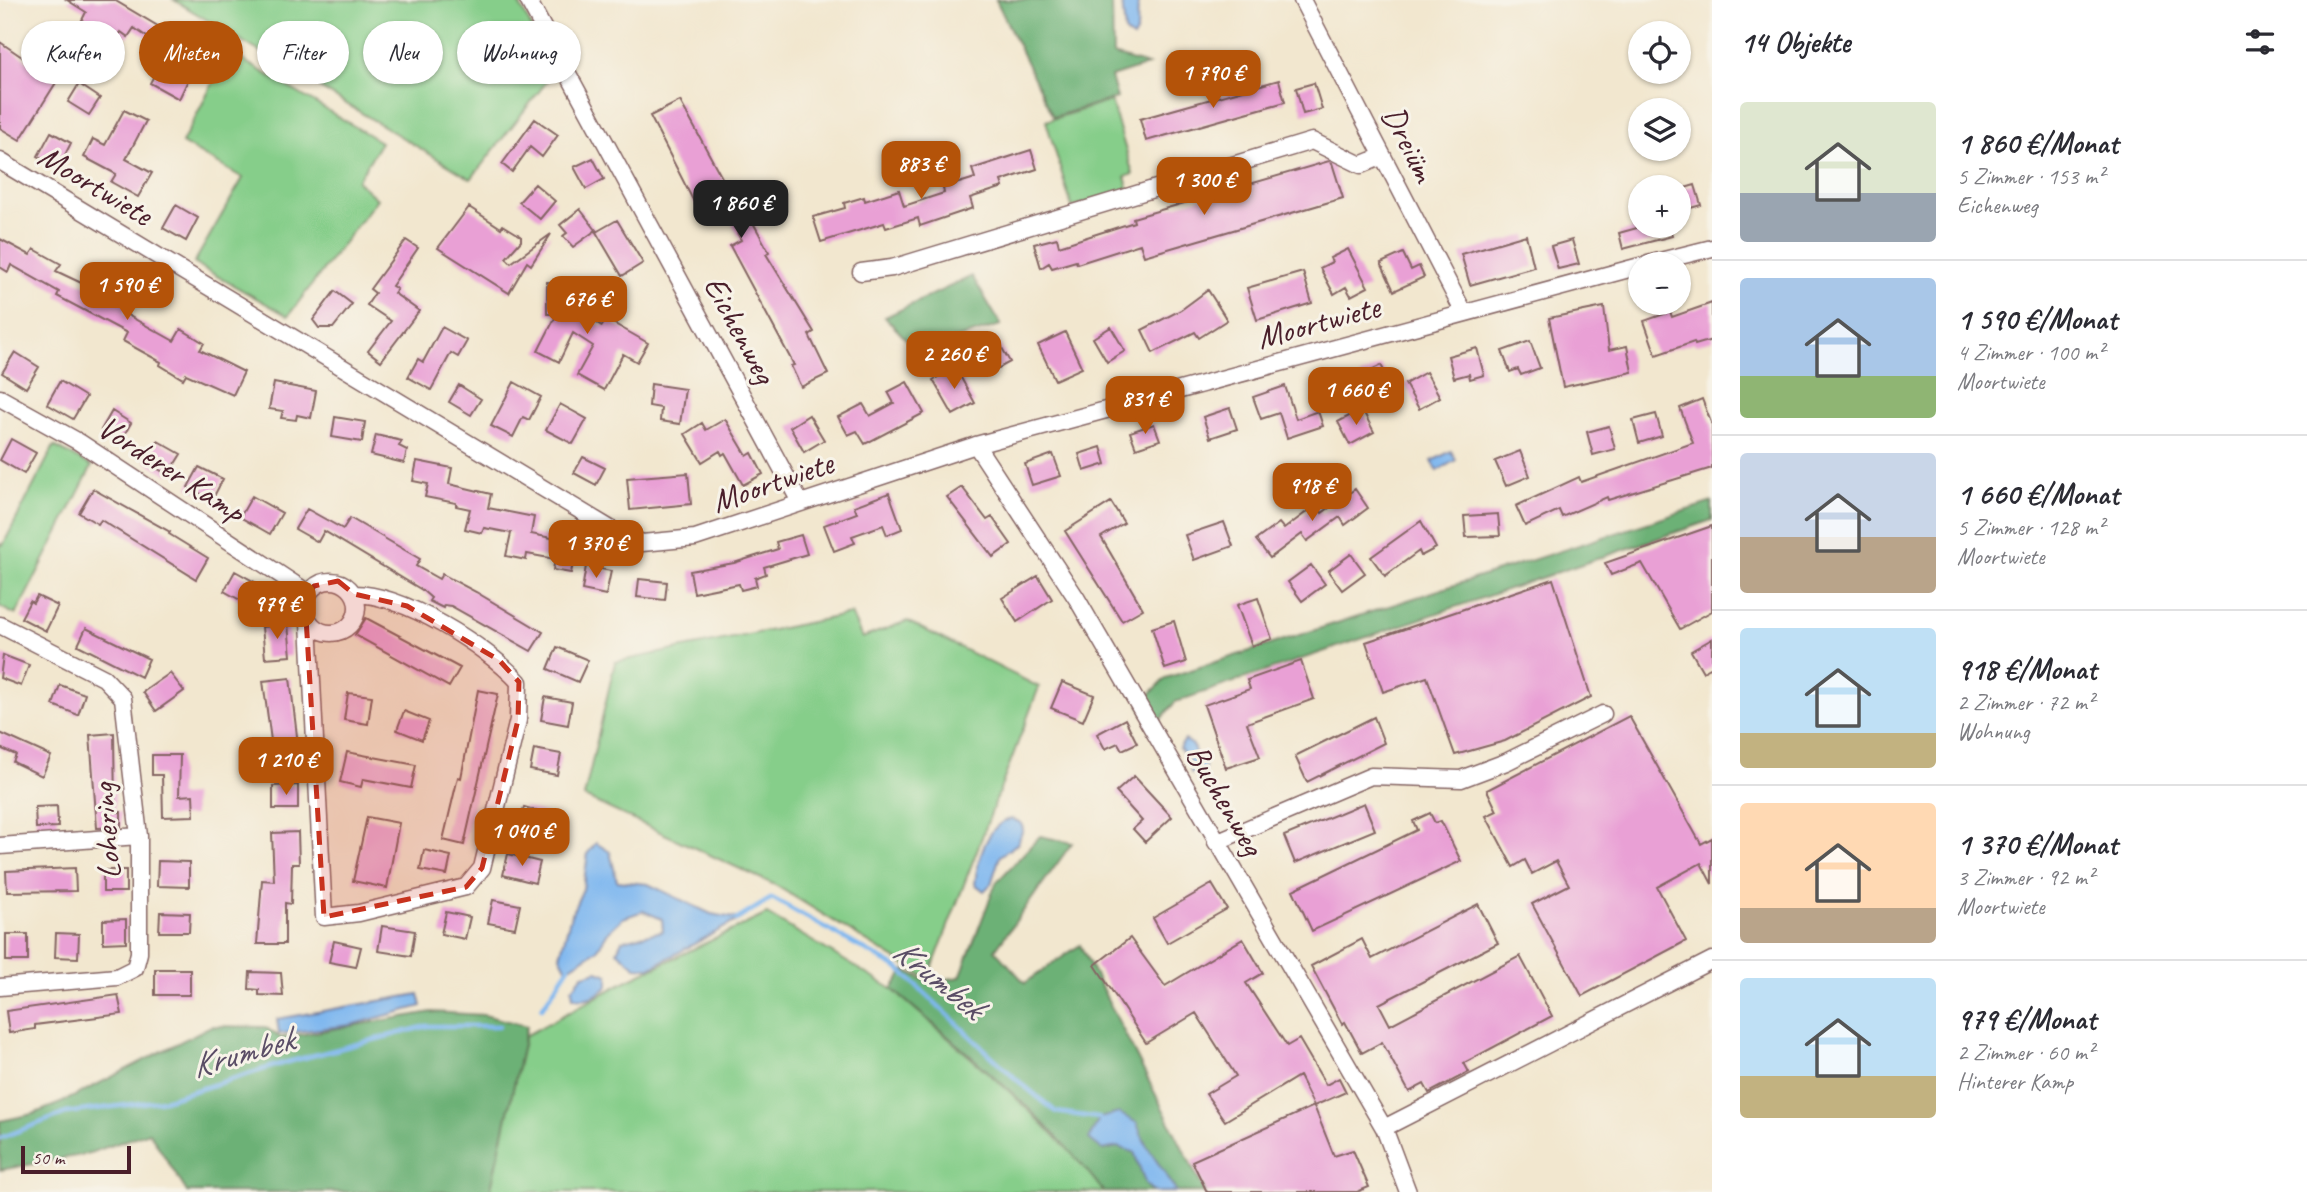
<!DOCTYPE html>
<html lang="de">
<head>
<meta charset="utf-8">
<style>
  body { margin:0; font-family:Caveat,sans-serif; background:#f2f2f3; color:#2b2b33; height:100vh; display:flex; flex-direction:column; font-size:26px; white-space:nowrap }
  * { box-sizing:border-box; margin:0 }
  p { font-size:23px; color:#7c7c81 }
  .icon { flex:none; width:38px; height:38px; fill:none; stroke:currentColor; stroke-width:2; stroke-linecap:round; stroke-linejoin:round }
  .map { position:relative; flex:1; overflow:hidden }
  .sheet { display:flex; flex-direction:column; background:#fff; width:595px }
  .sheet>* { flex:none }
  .top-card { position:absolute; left:21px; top:21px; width:665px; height:63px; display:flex; gap:14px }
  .tools { position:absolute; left:1628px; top:21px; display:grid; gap:14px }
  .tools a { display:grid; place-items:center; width:63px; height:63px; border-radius:50%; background:#fff; box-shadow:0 2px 5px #0004; font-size:35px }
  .scale { position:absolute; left:21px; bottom:18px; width:110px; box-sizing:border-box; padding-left:7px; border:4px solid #4a1f2b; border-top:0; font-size:19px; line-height:24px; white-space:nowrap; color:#4a1f2b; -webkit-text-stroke:5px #f7f3e8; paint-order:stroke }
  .price { position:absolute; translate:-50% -60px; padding:0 16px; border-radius:14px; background:#b45309; color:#fff; font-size:23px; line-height:46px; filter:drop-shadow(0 2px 4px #0008) }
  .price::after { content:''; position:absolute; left:50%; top:42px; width:21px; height:16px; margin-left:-10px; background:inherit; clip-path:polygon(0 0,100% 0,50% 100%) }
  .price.on { background:#222; color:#fff }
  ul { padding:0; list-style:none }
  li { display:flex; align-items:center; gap:21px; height:175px; padding:0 28px }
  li+li { border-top:2px solid #e1e1e2 }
  li span { display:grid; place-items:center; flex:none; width:196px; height:140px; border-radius:7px; color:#555 }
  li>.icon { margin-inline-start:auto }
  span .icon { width:84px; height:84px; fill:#fffc; stroke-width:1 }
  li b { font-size:30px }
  h2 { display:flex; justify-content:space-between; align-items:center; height:84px; padding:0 28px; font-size:30px }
  .tag { padding:0 24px; border-radius:32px; background:#fff; box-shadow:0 2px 5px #0004; font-size:24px; line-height:63px }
  .tag.on { background:#b45309; color:#fff }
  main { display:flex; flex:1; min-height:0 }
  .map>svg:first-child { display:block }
  .green { fill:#86ce8a; stroke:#68765a; stroke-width:2 }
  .forest { fill:#6cb176; stroke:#5b6850; stroke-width:2 }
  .water { fill:#7fb7ef; stroke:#646b8d; stroke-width:2 }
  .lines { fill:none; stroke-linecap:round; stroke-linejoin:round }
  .stream { stroke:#7fb7ef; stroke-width:4.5 }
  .building { fill:#e9a0d5 }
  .street-casing { stroke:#856564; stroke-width:19 }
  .street { stroke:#fff; stroke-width:16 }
  .marked { fill:#c8321e; fill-opacity:0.2; stroke:#c8321e; stroke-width:5; stroke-dasharray:14 9; stroke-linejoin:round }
  .labels { text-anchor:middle; stroke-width:6; stroke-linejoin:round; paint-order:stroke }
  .street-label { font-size:33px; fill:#4a1f2b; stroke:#f7f3e8 }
  .water-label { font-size:35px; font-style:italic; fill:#5a4d66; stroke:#f7f3e8 }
</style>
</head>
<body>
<main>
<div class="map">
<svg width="1712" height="1192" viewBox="0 0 1712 1192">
  <rect width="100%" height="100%" fill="#f7f3e8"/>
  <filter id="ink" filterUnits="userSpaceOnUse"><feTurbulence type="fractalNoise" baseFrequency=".0143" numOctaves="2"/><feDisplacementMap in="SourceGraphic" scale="14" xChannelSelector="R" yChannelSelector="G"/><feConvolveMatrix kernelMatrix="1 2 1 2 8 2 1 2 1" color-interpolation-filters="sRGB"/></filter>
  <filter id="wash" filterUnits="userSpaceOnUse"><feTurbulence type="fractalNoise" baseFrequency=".00686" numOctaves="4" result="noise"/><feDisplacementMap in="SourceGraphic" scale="28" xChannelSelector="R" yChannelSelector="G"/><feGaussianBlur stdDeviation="1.57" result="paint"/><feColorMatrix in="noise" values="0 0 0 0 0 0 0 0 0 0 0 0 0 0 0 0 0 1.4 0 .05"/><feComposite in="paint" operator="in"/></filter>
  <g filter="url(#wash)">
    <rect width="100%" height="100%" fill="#f2e7cf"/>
    <path class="green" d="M174,0H517L555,71L471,179Z
      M229,52L381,142L357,181L377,199L288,316L194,263L243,178L182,143Z
      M1111,101L1133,174L1125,177L1129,190L1072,207L1046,121Z
      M54,446L92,466L16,615L0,607V544L3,545Z
      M851,614L862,638L907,621L1039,687L928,979L775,885L584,797L615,662Z
      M767,914L892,989L1010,1092L1078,1159L1104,1192H490L525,1036L626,981Z"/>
    <path class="forest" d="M996,0H1112L1113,55L1148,65L1111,77L1117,98L1053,117Z
      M972,276L1001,325L917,351L885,317Z
      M1712,502V520L1175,702L1153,729L1139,705L1166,678Z
      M1040,836L1072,843L995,950L1025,983L1080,945L1205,1192H1176C1163,1166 1146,1152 1137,1124L1103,1150L1117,1147L1134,1152L1146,1185L1154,1192H1104C1045,1115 966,1052 892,989L905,970L929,982L960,977L996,883Z
      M432,1012L484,1015L527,1026L490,1192H187L149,1132L87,1154L0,1170V1121L33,1114L63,1102L211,1026L265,1027L281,1038Z"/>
    <path class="water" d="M1122,0H1138L1137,31L1133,38L1125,33Z
      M1451,451L1456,460L1437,471L1432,461Z
      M1185,740L1193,745L1196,757L1205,761V770L1201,773H1191L1189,759L1179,748Z
      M1013,819L1021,823L1023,829L1018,843L1000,856L991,884L984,891L975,884C977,862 987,821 1013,819Z
      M596,843L610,852L617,881L648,884L711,914L740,919L650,968L636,967L617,951L622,940L663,931L662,919L643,911L623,918L608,932L597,950L567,969L560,956L571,915L583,889L588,853Z
      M597,971L608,975V986C598,995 587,1002 573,997L572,989L583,975Z
      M419,994L422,1006L351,1025L279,1034L277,1019Z
      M1119,1113L1137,1123C1146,1152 1163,1166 1176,1192H1154L1146,1185L1134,1152L1117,1147L1103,1150L1089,1139L1099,1118Z"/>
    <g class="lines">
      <path class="stream" d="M736,920L772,898L899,969L1016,1079L1056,1112L1099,1118
        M542,1008L569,967
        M0,1138L66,1113L164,1100L284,1063L427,1026H499"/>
    </g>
    <g id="blocks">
      <path class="building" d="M67,0H114L163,29L165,24L189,37L171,69L189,78L179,99L150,83L167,51L134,28L128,37L121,32L114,44L80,24L86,12Z
        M59,26L72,34L63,46L51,38Z
        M0,42L57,81L20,140L0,128Z
        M1279,80L1285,102L1146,141L1140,119Z
        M1314,83L1322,109L1303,114L1296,88Z
        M79,84L100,98L89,115L68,102Z
        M680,101L733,198L743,193L754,214L750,217L769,252L766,254L814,332L809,335L828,374L801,387L791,366L794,365L730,246L741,240L717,195L696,206L650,116Z
        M124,110L146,121L126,159L152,173L138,197L111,182L116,174L84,157L93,139L105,145Z
        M535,119L558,135L542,157L530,147L512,172L502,164Z
        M51,132L71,143L59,167L38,156Z
        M1031,150L1037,169L1001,181L1003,187L970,198L973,208L920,226L918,218L886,228L884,223L821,242L813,217L845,208L844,203L864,197L865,201L899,190L904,206L944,193L943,188L975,178L972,169Z
        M593,158L604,179L586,189L574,167Z
        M1329,161L1332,163L1343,198L1144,256L1140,244L1077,264L1076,261L1052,268L1049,263L1041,268L1034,244L1057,238L1059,246L1134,222L1133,218Z
        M535,184L555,201L540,219L519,202Z
        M1695,185L1701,205L1680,211L1678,190Z
        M176,205L198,218L186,241L163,228Z
        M469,207L501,228L503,225L521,236V241L506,258L511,263L551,234L531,265L527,262L509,293L438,248Z
        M580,209L596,230L573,247L563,236L567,233L560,225Z
        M617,220L643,263L622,276L596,232Z
        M1644,226H1669L1672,236L1623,249L1619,233Z
        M1526,235L1534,267L1470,285L1461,254Z
        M0,239L30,255L34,249L61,264L56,271L128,305L124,313L174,341L181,329L204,343L200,350L244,372L233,395L186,374L183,379L160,365L161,362L123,341L127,333L57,296L59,292L11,265L8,272L0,267Z
        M406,240L418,248L392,286L397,289L394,293L419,311L381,361L368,351L391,321L367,305L375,293L370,289Z
        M1572,240L1579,264L1558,269L1551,246Z
        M1348,249L1368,287L1351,296L1346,287L1334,294L1320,268L1332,262L1330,258Z
        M1403,253L1411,270L1419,266L1424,277L1394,291L1381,263Z
        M1303,272L1312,303L1257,320L1247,288Z
        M547,282H572V292L578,291V311L602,326L606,319L648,343L637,362L623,354L604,390L577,375L593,346L573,333L559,362L538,351L557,314H547Z
        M1208,290L1227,320L1199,338L1195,332L1153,353L1142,330L1181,310Z
        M335,291L352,304L333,328H319L313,320Z
        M1712,303V340L1695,345L1694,342L1656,355L1644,321L1670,312L1672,317Z
        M1604,307L1609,350L1627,346L1632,372L1563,387L1549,318Z
        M442,327L467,341L458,357L451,353L431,390L408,377L418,359L423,362Z
        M1111,327L1125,351L1107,362L1093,338Z
        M1065,332L1082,368L1055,380L1038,345Z
        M997,339L1010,362L988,374L975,352Z
        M1530,341L1540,368L1521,375L1518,369L1510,372L1502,351Z
        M1477,348L1484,375L1470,379L1469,374L1454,378L1448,356Z
        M15,352L39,367L26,388L2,373Z
        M1381,365L1394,390L1373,402L1359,376Z
        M955,367L975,403L953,415L933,380Z
        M1426,372L1440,397L1419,409L1405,384Z
        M60,381L86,397L73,419L47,404Z
        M514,382L541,397L529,420L523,417L513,437L491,426Z
        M907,382L924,413L865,444L857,431L848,435L838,417L863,404L870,416L894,403L888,392Z
        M274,383L316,391L311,418L297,415L296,420L281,418L283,411L269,409Z
        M651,384L685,389L680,424L660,421L661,408L649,406Z
        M459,385L481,399L471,415L449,402Z
        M1285,386L1296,419L1318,411L1323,426L1287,438L1279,413L1261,419L1253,397Z
        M1702,399L1712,425V468L1608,500L1607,497L1562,517L1559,510L1525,526L1516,506L1579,477L1581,482L1693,443L1680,408Z
        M560,404L587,419L573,444L546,430Z
        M1230,408L1237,429L1210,438L1203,417Z
        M1362,409L1374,432L1350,445L1338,422Z
        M112,411L131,423L120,442L101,430Z
        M1656,414L1662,436L1639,443L1633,420Z
        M809,415L824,440L804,452L790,427Z
        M335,417L365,422L362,442L332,437Z
        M725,419L747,456L752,453L763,474L743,485L725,453L722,455L720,451L702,462L685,434L702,423L706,430Z
        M1154,424L1160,440L1136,448L1130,432Z
        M1609,426L1615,449L1593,455L1587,432Z
        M376,435L402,441L399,446L407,450L404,463L371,455Z
        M11,439L36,453L24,474L0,460Z
        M158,441L181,454L168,475L145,461Z
        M1101,447L1106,464L1084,471L1079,454Z
        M1520,451L1530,476L1506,486L1495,461Z
        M1053,454L1061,476L1032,485L1025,464Z
        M583,457L605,468L596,485L574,473Z
        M417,461L452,468L449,484L491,494L488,508L534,517L531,534L577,543L571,573L553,570L555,559L527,554L526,560L506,556L511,533L484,528L482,533L465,529L470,509L456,506V503L425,497L428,484L413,481Z
        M199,467L223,479L212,500L188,487Z
        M688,473L691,504L630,510L627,478Z
        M962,487L987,520L992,517L1011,544L993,557L947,497Z
        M93,489L170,532L169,534L208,558L196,579L101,520L98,524L79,513Z
        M1355,489L1368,508L1345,525L1340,517L1307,541L1302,534L1270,558L1256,540L1279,523L1284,529L1316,505L1322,513Z
        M889,493L902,529L887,535L883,525L852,536L855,543L834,551L824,525L857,513L854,506Z
        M252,496L282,513L270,534L240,517Z
        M1111,502L1124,523L1101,537L1143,609L1122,621L1065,531Z
        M307,509L343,529L350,518L420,559L416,566L439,579L442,574L476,592L543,632L531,651L451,606L444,605L443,608L429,601L431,598L422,590L324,531L318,542L295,529Z
        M1498,514L1500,536L1466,537L1464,516Z
        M1421,521L1436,548L1421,556L1419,551L1385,576L1371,557Z
        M1224,522L1233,546L1194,560L1185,535Z
        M1712,526V611L1680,629L1642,563L1611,575L1605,563Z
        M801,535L807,554L764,567L766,574L755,578L757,586L741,590L739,584L694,593L690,571L734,563L778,549L776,542Z
        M1351,554L1365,573L1342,590L1328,571Z
        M1311,565L1325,584L1302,601L1288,582Z
        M586,566L611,571L606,595L582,590Z
        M235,571L260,585L249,605L224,591Z
        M1038,576L1052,599L1017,622L1002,598Z
        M639,579L667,582L665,600L637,597Z
        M1553,579L1591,697L1505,741L1455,755L1427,677L1383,692L1366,642Z
        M37,596L58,606L46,631L21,618L30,601L33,603Z
        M1258,598L1272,639L1252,646L1237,605Z
        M366,618L460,668L449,687L355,635Z
        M1174,621L1186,662L1165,669L1152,628Z
        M288,624L291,656L265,658L262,627Z
        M86,628L149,659L141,677L78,645Z
        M1712,639V667L1703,672L1691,651Z
        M557,647L588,660L578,682L548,669Z
        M3,655L29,665L21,686L0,678Z
        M1301,661L1314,699L1247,723L1260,757L1226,768L1204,705L1250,689L1247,680Z
        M170,673L184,691L156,711L143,692Z
        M290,678L300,761L274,763L263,681Z
        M1062,682L1094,695L1083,721L1051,708Z
        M60,685L85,694L78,715L53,705Z
        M478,690L498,694L464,845L443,840L458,777L461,778Z
        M348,693L372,696L368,724L344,720Z
        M545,697L572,702L568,725L541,720Z
        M404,711L429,721L422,740L397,730Z
        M1629,716L1701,844L1712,838V884L1701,863L1657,887L1686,941L1582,996L1532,904L1569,885L1556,861L1532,874L1525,860L1513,867L1486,816L1497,811L1487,790Z
        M1374,717L1384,743L1307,782L1295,756Z
        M1125,719L1137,743L1122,750L1118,743L1105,749L1097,734Z
        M0,733L51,756L42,776L13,762L16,755L0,748Z
        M114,733L115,812H121V827L97,828L90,735Z
        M534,749L561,754L557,775L530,770Z
        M347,752L416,765L411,788L363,779L361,787L340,782Z
        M152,755H180L179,796L193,795L194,816L163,817L162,775H152Z
        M1134,776L1172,817L1145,842L1133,829L1142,821L1116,792Z
        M298,785V809H273V786Z
        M1364,803L1375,830L1295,863L1284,836Z
        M57,806L58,827L36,828L35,807Z
        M524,807L550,815L544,835L518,827Z
        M1430,813L1435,823L1441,821L1461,861L1312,931L1293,890L1417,830L1413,821Z
        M367,817L399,823L387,888L353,881Z
        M298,832L299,864H292L291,904L285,903V944H257L262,880L274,881L272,833Z
        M424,850L451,856L447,875L420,870Z
        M508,854L540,862L535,883L503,875Z
        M158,861L189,862V887L157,886Z
        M75,868L76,891L7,892L6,871Z
        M103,870H126V892H103Z
        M1212,884L1227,909L1167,943L1153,918Z
        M493,900L520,905L515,928L488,923Z
        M1478,904L1498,943L1379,1004L1390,1025L1520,956L1552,1016L1464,1063L1469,1072L1429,1093L1424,1084L1409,1092L1382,1042L1362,1053L1345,1022L1342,1024L1311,966L1362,939L1372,959Z
        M160,912L190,913L189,932H159Z
        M446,912L470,917L465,939L441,934Z
        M126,919V942L103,943V920Z
        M382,926L415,931L411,956L378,951Z
        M56,933L79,934L78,958L55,957Z
        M6,934H28V961H6Z
        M1130,938L1165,986L1243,939L1263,973L1246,983L1287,1046L1299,1039L1326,1085L1339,1078L1346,1092L1314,1106L1299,1076L1225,1121L1206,1094L1236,1076L1196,1013L1146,1043L1095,965Z
        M334,941L361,947L356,967L329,962Z
        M155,969H190V995H155Z
        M250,972L281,973L283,996L259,995V990L249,989Z
        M118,995L122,1014L35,1025V1029L9,1033L6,1011Z
        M1314,1106L1334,1156L1353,1150L1369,1187L1357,1192H1207L1192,1161Z"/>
    </g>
  </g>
  <g filter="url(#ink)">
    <use href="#blocks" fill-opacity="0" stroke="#856564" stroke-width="2"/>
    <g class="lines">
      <g class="street-casing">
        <path id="street" d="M528,0L800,502
          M1302,0L1464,313
          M0,161L614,531L642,543L695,538L976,445L1640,266
          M1648,264L1712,248
          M861,272L892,268L1312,141L1361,165L1383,156
          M0,398L79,442L308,593
          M976,445L1077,599L1384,1128L1408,1192
          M305 607a26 26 0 1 1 52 0a26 26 0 1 1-52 0Z
          M309,622L324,917L359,913L466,887L482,868L518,720L519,682C487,646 403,594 354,594
          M0,625L104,678L123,698L139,836V953L135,968L117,977L0,987
          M1216,842L1371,776L1461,779L1506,762L1603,714
          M0,846L139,836
          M1384,1128L1712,960"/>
      </g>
      <use href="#street" class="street"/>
    </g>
  </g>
  <path class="marked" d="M338,581L354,594L407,606L499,660L519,682L518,720L482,868L466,887L324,917L305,601L314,586Z"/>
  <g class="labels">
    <g class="street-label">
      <text transform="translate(1410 143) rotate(63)" y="12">Dreiüm</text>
      <text transform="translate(96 184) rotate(31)" y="12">Moortwiete</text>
      <text transform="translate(1318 321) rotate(-15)" y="12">Moortwiete</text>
      <text transform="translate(741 329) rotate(62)" y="12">Eichenweg</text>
      <text transform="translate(172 468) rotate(33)" y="12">Vorderer Kamp</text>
      <text transform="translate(772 481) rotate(-19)" y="12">Moortwiete</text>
      <text transform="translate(1226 799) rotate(60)" y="12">Buchenweg</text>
      <text transform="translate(105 831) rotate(-94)" y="12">Lohering</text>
    </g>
    <g class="water-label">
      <text transform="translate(939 978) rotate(39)" y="12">Krumbek</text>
      <text transform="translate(242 1052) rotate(-16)" y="12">Krumbek</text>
    </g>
  </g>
</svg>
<div class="tools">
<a><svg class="icon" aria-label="locate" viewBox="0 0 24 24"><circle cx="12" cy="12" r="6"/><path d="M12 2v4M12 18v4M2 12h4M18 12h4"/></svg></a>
<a><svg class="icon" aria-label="layers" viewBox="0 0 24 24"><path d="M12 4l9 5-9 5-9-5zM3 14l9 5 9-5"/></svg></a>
<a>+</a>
<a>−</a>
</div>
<div class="scale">50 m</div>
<b class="price" style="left:1213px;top:110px">1 790 €</b>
<b class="price" style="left:921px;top:201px">883 €</b>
<b class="price" style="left:1204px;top:217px">1 300 €</b>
<b class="price on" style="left:741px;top:240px">1 860 €</b>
<b class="price" style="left:127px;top:322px">1 590 €</b>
<b class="price" style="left:587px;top:336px">676 €</b>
<b class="price" style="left:954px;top:391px">2 260 €</b>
<b class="price" style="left:1356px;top:427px">1 660 €</b>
<b class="price" style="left:1145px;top:436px">831 €</b>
<b class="price" style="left:1312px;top:523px">918 €</b>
<b class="price" style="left:596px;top:580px">1 370 €</b>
<b class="price" style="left:277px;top:641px">979 €</b>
<b class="price" style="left:286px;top:797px">1 210 €</b>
<b class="price" style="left:522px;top:868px">1 040 €</b>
<div class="top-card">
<a class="tag">Kaufen</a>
<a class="tag on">Mieten</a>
<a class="tag">Filter</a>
<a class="tag">Neu</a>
<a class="tag">Wohnung</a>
</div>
</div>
<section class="sheet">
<h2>14 Objekte<svg class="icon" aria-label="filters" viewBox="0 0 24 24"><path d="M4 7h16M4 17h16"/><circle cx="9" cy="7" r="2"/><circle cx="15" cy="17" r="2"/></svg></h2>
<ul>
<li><span style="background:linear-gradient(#dfe7d0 65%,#9aa5b1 0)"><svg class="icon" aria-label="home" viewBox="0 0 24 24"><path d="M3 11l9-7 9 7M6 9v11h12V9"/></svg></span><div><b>1 860 €/Monat</b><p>5 Zimmer · 153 m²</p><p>Eichenweg</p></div></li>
<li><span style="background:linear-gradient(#a9c7e8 70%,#8fb573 0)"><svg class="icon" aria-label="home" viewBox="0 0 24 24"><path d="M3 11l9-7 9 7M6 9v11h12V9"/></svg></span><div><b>1 590 €/Monat</b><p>4 Zimmer · 100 m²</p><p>Moortwiete</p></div></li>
<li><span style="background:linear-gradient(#c9d6e8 60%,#b9a48a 0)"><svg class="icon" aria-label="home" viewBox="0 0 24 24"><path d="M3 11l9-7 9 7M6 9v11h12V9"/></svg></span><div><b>1 660 €/Monat</b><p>5 Zimmer · 128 m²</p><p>Moortwiete</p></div></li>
<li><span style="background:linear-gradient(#bfe0f5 75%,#c2b280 0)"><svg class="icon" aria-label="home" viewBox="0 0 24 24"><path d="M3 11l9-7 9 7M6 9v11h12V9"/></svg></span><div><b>918 €/Monat</b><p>2 Zimmer · 72 m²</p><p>Wohnung</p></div></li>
<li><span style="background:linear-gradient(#ffd9b3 75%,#b9a48a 0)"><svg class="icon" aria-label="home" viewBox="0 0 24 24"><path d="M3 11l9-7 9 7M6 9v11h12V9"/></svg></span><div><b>1 370 €/Monat</b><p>3 Zimmer · 92 m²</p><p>Moortwiete</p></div></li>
<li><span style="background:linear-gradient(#bfe0f5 70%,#c2b280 0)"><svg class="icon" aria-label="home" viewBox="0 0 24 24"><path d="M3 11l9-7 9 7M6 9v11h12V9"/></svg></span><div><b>979 €/Monat</b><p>2 Zimmer · 60 m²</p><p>Hinterer Kamp</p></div></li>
</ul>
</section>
</main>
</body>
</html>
